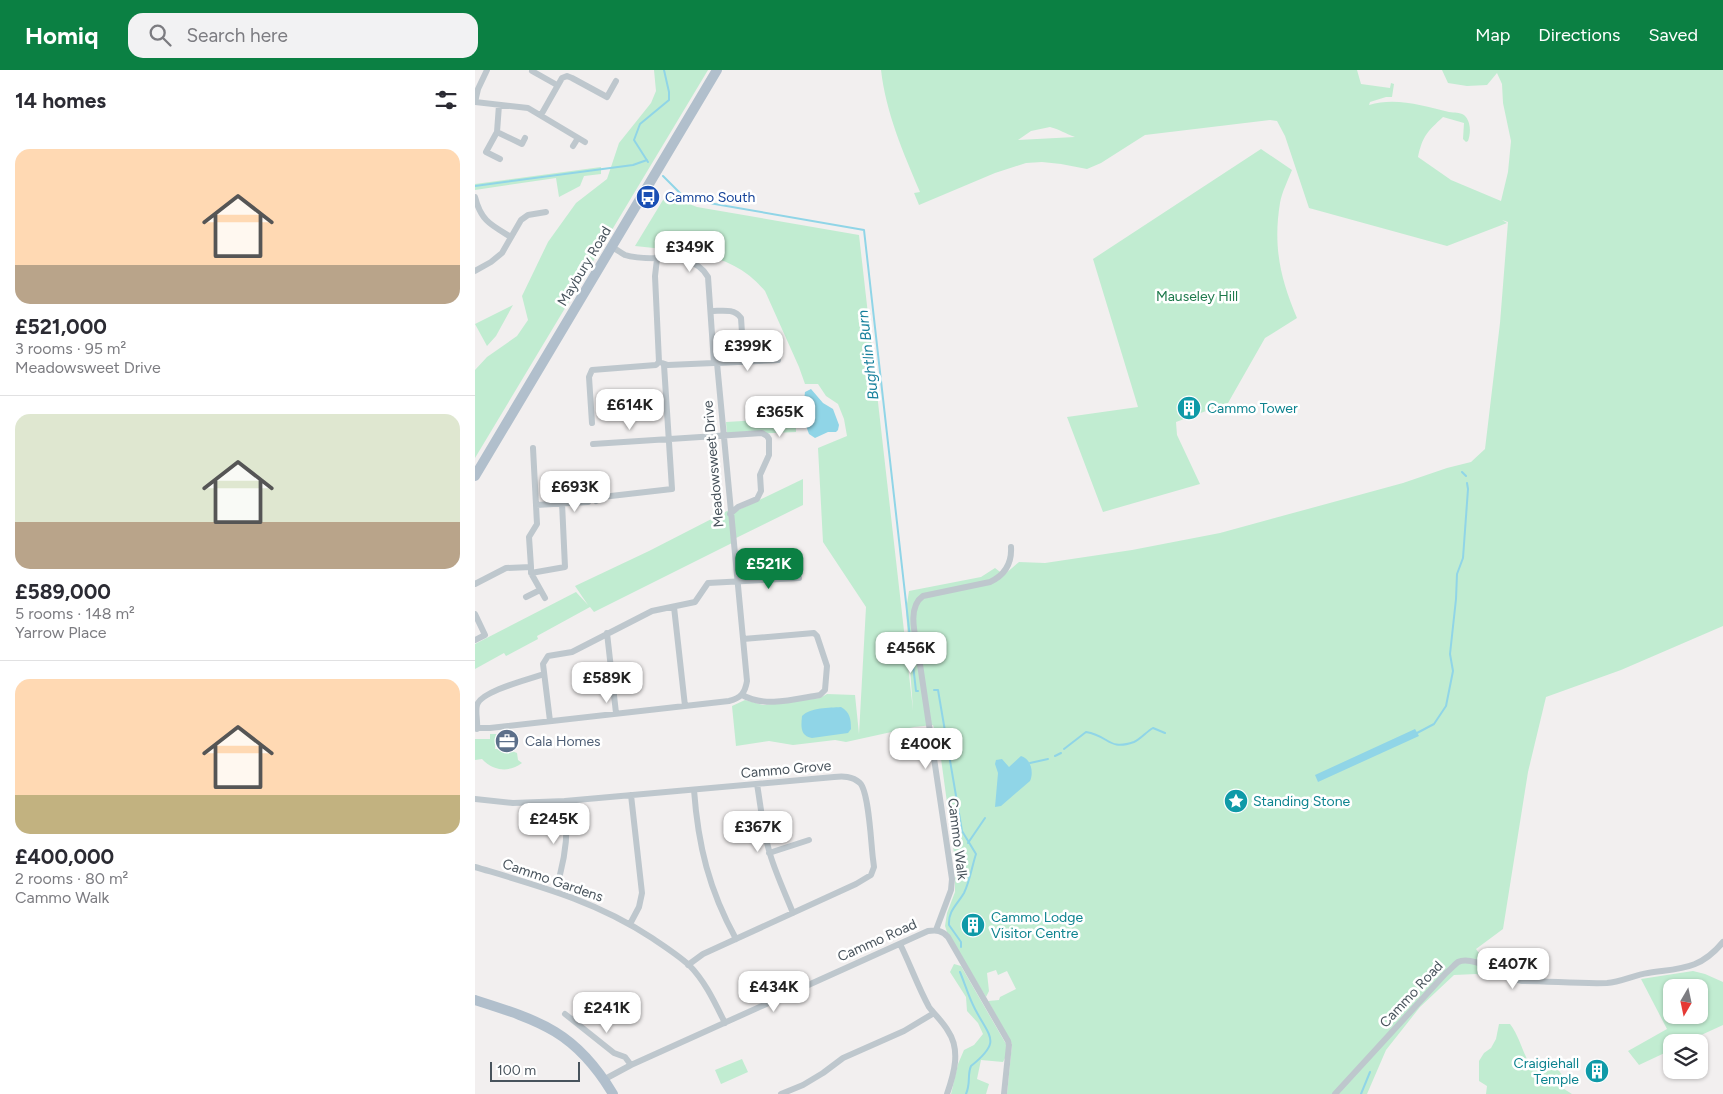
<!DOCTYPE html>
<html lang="en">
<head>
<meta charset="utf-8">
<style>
  body { margin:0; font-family:Figtree,sans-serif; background:#f2f2f3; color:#2b2b33; height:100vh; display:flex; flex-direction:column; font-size:19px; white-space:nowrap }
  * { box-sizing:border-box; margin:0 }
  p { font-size:16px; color:#7c7c81 }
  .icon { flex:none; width:28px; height:28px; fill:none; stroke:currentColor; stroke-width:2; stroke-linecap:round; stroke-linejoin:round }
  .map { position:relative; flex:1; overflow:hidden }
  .panel { display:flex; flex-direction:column; background:#fff; width:475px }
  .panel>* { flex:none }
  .needle { width:32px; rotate:189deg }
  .buttons { position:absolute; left:1188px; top:909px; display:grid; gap:10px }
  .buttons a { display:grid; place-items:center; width:45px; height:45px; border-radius:10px; background:#fff; box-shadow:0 1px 4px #0004; font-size:25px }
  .scale { position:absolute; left:15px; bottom:12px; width:90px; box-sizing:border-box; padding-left:5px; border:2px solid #48535c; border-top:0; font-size:14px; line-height:18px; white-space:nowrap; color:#48535c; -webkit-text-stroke:4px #fff; paint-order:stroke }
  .price { position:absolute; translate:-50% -42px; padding:0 11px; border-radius:10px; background:#fff; color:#222; font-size:16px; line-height:32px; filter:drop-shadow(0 1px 2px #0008) }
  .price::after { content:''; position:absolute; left:50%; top:30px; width:15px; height:11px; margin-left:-8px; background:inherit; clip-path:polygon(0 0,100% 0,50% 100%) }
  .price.active { background:#0b8043; color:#fff }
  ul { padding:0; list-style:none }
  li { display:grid; align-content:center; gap:10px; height:265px; padding:0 15px }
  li+li { border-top:1px solid #e1e1e2 }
  li span { display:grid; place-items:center; height:155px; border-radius:15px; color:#555 }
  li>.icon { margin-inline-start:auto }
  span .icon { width:90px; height:90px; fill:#fffc; stroke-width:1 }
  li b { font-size:21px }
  h2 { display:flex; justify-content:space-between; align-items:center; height:60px; padding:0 15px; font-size:21px }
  header { display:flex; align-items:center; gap:30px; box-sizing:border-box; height:70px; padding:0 25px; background:#0b8043; color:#fff }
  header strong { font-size:24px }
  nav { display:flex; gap:28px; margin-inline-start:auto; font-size:18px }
  .search { width:350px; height:45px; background:#f2f2f3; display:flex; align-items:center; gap:12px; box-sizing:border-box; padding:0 18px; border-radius:15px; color:#7c7c81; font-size:19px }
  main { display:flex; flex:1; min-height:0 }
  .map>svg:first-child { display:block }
  .green { fill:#c1ecd1; fill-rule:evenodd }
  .water { fill:#90d5e7 }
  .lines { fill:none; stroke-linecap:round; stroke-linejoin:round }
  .stream { stroke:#90d5e7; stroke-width:2 }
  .minor { stroke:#bec7cd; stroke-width:6 }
  .primary { stroke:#b1bfcc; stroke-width:10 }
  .labels { text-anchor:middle; stroke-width:5; stroke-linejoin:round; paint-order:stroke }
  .transit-label { font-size:14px; fill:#164399; stroke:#fff; text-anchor:start }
  .street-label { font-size:14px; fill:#48535c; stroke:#fff }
  .park-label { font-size:14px; fill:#1d794b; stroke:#fff }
  .culture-label { font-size:14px; fill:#0d838f; stroke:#fff; text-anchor:start }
  .service-label { font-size:14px; fill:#4e5e75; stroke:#fff; text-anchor:start }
  .water-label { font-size:15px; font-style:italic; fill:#157f9b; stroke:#fff }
</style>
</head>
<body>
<header>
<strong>Homiq</strong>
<div class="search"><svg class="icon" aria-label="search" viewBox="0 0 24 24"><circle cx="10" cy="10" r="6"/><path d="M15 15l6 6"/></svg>Search here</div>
<nav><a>Map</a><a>Directions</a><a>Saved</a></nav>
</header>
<main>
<section class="panel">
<h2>14 homes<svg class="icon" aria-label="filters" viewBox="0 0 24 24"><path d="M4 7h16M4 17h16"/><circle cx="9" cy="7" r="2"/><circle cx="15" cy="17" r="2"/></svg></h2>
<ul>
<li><span style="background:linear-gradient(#ffd9b3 75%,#b9a48a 0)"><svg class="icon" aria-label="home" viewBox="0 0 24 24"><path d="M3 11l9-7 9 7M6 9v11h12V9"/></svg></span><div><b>£521,000</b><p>3 rooms · 95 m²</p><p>Meadowsweet Drive</p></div></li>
<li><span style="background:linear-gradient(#dfe7d0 70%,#b9a48a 0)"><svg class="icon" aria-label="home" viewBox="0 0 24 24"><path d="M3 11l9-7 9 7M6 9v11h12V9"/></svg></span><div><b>£589,000</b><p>5 rooms · 148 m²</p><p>Yarrow Place</p></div></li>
<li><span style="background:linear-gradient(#ffd9b3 75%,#c2b280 0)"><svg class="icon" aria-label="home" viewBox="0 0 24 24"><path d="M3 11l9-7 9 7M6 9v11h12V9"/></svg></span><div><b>£400,000</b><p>2 rooms · 80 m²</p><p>Cammo Walk</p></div></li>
</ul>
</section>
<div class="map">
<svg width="1248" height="1024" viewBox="0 0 1248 1024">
  <rect width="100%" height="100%" fill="#f2efef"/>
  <path class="green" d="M179,0H233L0,388V300L12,287L42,266L53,250L47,226L73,172L101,133L132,109L144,73L176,33L181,21Z
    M406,0H882L886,14L915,18L916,13L919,14L917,27H911L895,32L894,35C921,27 948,36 974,42C980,43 984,42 989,45C996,51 996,63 993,71L991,72L988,69L989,53L968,47C952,62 948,65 943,87L976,110L1026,131L1033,102L1036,71L1028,33L1027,14L1022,3L1012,15L992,16L973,13L967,0H1248V556L1146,600L1071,627L1053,702L1028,859L1001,879L1007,887L1028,898L1022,910L1001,904L979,905L945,937L911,980L892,1024H532L537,974L513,931L524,930L525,927L541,919L532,901L523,905L521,900L512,903L514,921L511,927L473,865L470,856L472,843L480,822V791L464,674L458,655L439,657L371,672L360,670L318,675L294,671L261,676L257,636L270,630L288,635L345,628L352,624L380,625L384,664L391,537L348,472L343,378L372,366L369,349L363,334L351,326L343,314H330L324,297L290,221C256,180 209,182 160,176L191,125L222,137L384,165L438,640L431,540L434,521L506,507L520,498L529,505L544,492L570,493L657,480L745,463L928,413L972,398L996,392L1010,379L1025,253L1033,152L1027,150L1032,153L972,176L834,138L810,66L802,51L795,50L670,65L626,93L612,99L586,94L567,92L551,93L520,103L444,135L439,123L445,122C428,82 411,43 406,0ZM575,57C584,59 591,64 600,67L543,70L556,61Z
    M786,79L817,100C813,110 807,122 805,133C798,176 805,208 822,248L790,268L753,333L701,352L702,365L725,414L628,442L592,347L663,337L618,189Z
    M126,97V104L109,106L105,116L84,127L81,108L0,120V114Z
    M38,235L21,266L12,276L0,254Z
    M321,348V362L252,365L251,352Z
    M328,409V435L259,469L255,444Z
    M254,440L257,473L119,542L115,537L62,566L63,569L31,586L29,583L0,599V574L101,522L113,535L100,516L174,481Z
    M15,664H21L20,679H32L42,683L43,690L47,693C34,703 18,701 7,689L0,690V669H15Z
    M479,894L486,896L531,974L532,984L528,992L506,990L502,1009L514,1014L511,1024H476L483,994L489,980L499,975L508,964L503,953L492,941L491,927L475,902Z
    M1218,901L1230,904L1248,912V955L1211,972H1196V980L1164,995L1153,981L1192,959L1166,909ZM1196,918H1224V945H1196Z
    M1024,954H1035C1044,966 1047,980 1054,993L1080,995L1087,1005L1089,1019L1097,1024H1011L1012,1016L1004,1011V991L1009,983L1016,978L1021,969Z
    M267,989L273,1002L246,1014L240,1000Z"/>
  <path class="water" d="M336,319L348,333L358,339L364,355L363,360L361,362H353L340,368L334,364C329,352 328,335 330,322Z
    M366,637C375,642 376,649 376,659L373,663L337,668C325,666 326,656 327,646C336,637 354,638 366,637Z
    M940,659L944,666L843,712L840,705Z
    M546,686C556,689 559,702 555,711L526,736L520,737L523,703L520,694L521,690L527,689L534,697Z"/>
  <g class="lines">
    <path class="stream" d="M173,92L159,70L165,54L194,30V22L189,0
      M188,106L211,129L389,160L441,621H443
      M0,116L158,95L172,90
      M987,402L991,406
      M459,620H463L487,761L501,784C497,796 495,811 489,823C482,835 473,841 474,855L486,872V877
      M942,663L959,654L971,636L978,601L975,584L981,529L982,504L988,488L993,419L992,413
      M589,679L611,662C635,666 633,681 659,672C666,669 671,662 678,658L690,663
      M580,686L586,683
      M555,693L573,689
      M493,773L510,748
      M485,902C490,914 494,928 500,939C515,968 527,971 496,996C492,1005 496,1012 491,1024
      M886,1024L895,1002"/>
    <path class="minor" d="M57,1L82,15
      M0,32L53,38L110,72
      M0,32L3,19L12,0
      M24,35L22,62L11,82L25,89
      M66,45L87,8L92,6L97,8L132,27L141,11
      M22,62L47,74L50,68
      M98,76L103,68
      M0,127C6,151 16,155 36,167
      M182,189L180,206L184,292
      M0,201L16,192L27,183L46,150L53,145L71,142
      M236,241C247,241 259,238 266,248L269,292
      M187,293L193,295L239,293
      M242,293L303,290
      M117,353L114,307L117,300L181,295L184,292
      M118,374L287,363L292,366L294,369V385L285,405L286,421L282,429L263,437L255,444
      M58,378L62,454L54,467L56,497V503L70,528
      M121,431L127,427L197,419L189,295
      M61,435L113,432
      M56,503L90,497L87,433
      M0,514L31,498L56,497
      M51,527L65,520
      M199,537L210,636
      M0,544L10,565L0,570
      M132,563L141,643
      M267,625C291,638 320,629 345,625L350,620L352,596L342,566L339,563L268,569
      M75,651L68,594L73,586L97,582L177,541L220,532L233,513L324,508
      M0,658H15L254,631C266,628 270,623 272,611L242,293H239L233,207C217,178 175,194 150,185C146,183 141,179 137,177
      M2,659C3,651 0,642 2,635C6,621 55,609 69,604
      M282,714C286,738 288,761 295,784C301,804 310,823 318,843
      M219,720C223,775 234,820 261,869
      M0,729L38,733L90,731L359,707C368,706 377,706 385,713C394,722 396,774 398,789L399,797L396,805L381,814L228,884L213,895
      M294,783L334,770
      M0,797C64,816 121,831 177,868C189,876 203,885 214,895C230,911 240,933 250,953
      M80,821C90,792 94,761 90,731
      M155,854L164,837L167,823L156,725
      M461,860L476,820L477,809L443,581C440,565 432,537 448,526L515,512C530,505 537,494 536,477
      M425,874C435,894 443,917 454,937C460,945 468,952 473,961C486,980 479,1004 472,1024
      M90,944L139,983L150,987L156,995
      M130,1009L156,995L453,861C461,860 467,860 473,867L533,971L534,975L529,1024
      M306,1024L328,1015L348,1003L368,988L429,961L459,943
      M860,1024L971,903C975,900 979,895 983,892C998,884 1030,908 1047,911C1075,911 1104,914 1132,913C1146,912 1159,905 1173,903C1206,898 1225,900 1248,872"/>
    <path class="primary" d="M0,406L242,0
      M0,930C66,951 101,962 138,1024"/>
  </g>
  <defs>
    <g id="bus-disc" transform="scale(1.25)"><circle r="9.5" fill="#1a4fb4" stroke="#fff"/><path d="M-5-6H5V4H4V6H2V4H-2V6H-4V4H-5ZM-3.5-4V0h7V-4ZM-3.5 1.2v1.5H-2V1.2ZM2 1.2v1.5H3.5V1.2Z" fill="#fff"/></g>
    <g id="building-disc" transform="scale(1.25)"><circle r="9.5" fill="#0f9aa8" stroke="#fff"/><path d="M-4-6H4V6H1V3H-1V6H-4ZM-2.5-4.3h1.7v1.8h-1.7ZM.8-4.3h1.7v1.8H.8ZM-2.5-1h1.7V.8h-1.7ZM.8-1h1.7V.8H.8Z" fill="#fff"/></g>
    <g id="office-disc" transform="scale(1.25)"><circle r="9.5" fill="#5c6f8a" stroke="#fff"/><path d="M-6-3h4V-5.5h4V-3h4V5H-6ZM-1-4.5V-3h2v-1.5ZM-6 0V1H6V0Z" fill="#fff"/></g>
    <g id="sight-disc" transform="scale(1.25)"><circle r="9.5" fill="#0f9aa8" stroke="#fff"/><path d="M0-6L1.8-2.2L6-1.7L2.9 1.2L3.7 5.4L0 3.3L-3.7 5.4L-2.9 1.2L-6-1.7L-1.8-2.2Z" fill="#fff"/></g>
  </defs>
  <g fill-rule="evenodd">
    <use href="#bus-disc" x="173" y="127"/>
    <use href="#building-disc" x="714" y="338"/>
    <use href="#office-disc" x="32" y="671"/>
    <use href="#sight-disc" x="761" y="731"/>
    <use href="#building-disc" x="498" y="855"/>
    <use href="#building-disc" x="1122" y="1001"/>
  </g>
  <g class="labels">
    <g class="transit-label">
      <text x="190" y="132">Cammo South</text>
    </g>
    <g class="street-label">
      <text transform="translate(109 196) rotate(-59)" y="5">Maybury Road</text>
      <text transform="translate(238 394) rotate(-95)" y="5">Meadowsweet Drive</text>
      <text transform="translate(311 699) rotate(-5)" y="5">Cammo Grove</text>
      <text transform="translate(483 769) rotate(83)" y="5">Cammo Walk</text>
      <text transform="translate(78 810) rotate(19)" y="5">Cammo Gardens</text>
      <text transform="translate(402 870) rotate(-24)" y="5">Cammo Road</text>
      <text transform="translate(936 924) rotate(-47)" y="5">Cammo Road</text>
    </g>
    <g class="park-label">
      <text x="722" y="231">Mauseley Hill</text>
    </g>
    <g class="culture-label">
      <text x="732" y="343">Cammo Tower</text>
      <text x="778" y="736">Standing Stone</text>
      <text x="516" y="852">Cammo Lodge<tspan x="516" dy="16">Visitor Centre</tspan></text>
      <text x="1104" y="998" text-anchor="end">Craigiehall<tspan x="1104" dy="16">Temple</tspan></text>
    </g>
    <g class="service-label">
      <text x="50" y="676">Cala Homes</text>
    </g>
    <g class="water-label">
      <text transform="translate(393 285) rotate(-97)" y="5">Bughtlin Burn</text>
    </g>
  </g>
</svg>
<div class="buttons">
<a><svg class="needle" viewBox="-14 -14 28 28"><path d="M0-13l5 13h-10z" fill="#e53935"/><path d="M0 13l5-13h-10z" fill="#7c7c81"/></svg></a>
<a><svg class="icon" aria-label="layers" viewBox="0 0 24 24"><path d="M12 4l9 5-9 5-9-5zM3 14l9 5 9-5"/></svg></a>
</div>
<div class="scale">100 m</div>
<b class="price" style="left:215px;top:203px">£349K</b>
<b class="price" style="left:273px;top:302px">£399K</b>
<b class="price" style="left:155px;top:361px">£614K</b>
<b class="price" style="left:305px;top:368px">£365K</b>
<b class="price" style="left:100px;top:443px">£693K</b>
<b class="price active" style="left:294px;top:520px">£521K</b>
<b class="price" style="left:436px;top:604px">£456K</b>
<b class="price" style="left:132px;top:634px">£589K</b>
<b class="price" style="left:451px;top:700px">£400K</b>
<b class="price" style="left:79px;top:775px">£245K</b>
<b class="price" style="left:283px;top:783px">£367K</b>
<b class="price" style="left:1038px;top:920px">£407K</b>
<b class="price" style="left:299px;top:943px">£434K</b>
<b class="price" style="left:132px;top:964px">£241K</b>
</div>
</main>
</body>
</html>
